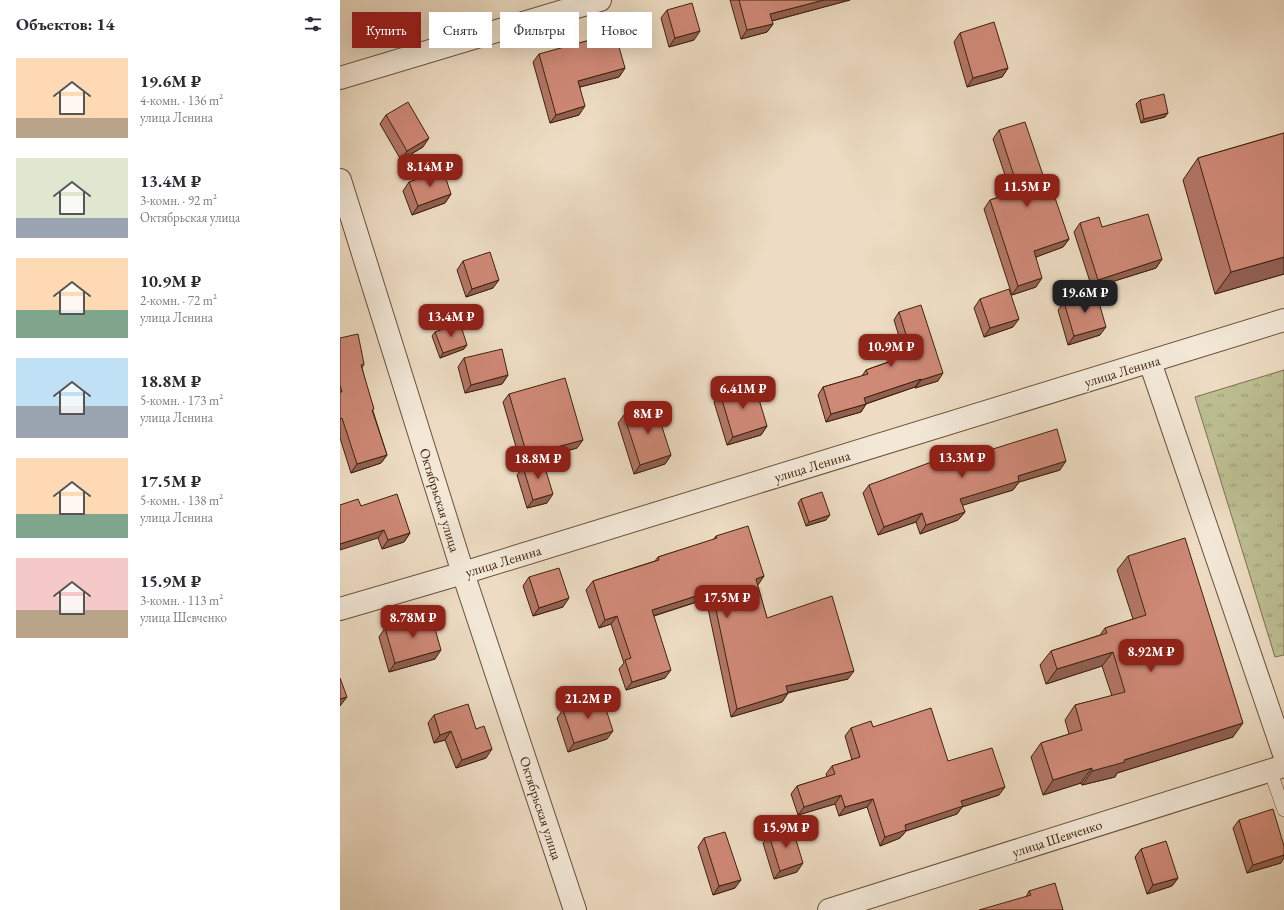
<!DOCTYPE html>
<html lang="ru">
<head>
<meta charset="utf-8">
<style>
  body { margin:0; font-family:"EB Garamond",serif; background:#f2f2f3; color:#2b2b33; height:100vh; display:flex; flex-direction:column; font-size:15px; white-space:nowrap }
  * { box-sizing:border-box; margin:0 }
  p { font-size:13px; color:#7c7c81 }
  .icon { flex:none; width:22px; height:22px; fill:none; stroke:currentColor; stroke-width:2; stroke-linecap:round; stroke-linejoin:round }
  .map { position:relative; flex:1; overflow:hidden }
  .drawer { display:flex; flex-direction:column; background:#fff; width:340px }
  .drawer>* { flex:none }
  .top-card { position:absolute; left:12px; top:12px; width:380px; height:36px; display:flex; gap:8px }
  .price { position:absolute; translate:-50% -34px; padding:0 9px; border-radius:8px; background:#8f2418; color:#fff; font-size:13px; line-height:26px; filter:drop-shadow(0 1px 2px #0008) }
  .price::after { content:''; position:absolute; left:50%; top:24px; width:12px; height:9px; margin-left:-6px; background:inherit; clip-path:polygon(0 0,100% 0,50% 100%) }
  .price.current { background:#222; color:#fff }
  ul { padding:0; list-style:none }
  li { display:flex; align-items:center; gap:12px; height:100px; padding:0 16px }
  li span { display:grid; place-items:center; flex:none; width:112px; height:80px; border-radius:0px; color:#555 }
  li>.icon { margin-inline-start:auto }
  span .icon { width:48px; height:48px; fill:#fffc; stroke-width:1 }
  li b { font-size:17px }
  h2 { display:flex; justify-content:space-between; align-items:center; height:48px; padding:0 16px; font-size:17px }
  .chip { padding:0 14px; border-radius:0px; background:#fff; box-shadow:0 4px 16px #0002; font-size:14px; line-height:36px }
  .chip.current { background:#8f2418; color:#fff }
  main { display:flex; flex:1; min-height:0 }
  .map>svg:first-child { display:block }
  .park { fill:url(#park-tufts); stroke:#7e714e }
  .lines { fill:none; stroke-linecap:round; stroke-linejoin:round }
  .service-casing { stroke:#6a5139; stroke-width:14 }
  .minor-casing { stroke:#6a5139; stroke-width:24 }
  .service { stroke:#f3e8d8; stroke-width:13 }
  .minor { stroke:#f3e8d8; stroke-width:22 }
  .wall { fill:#b27666; stroke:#3f230b }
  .shaded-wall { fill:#916053; stroke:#3f230b }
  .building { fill:#cf8977; stroke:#3f230b }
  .labels { text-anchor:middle; stroke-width:3; stroke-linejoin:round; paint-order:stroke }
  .street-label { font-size:14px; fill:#3f230b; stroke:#f3e8d8 }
</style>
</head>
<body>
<main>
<section class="drawer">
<h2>Объектов: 14<svg class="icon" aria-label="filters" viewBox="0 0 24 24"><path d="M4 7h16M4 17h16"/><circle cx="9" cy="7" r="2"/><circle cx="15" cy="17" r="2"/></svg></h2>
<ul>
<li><span style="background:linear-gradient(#ffd9b3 75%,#b9a48a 0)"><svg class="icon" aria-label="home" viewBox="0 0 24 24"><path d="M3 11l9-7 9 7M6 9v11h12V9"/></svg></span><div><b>19.6M ₽</b><p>4-комн. · 136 m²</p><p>улица Ленина</p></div></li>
<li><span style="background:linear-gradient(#dfe7d0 75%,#9aa5b1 0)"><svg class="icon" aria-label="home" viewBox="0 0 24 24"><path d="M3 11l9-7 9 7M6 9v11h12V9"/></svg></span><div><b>13.4M ₽</b><p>3-комн. · 92 m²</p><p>Октябрьская улица</p></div></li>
<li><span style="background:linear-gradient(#ffd9b3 65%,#7fa58c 0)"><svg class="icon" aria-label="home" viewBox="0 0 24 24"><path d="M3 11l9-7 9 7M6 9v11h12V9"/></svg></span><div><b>10.9M ₽</b><p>2-комн. · 72 m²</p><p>улица Ленина</p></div></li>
<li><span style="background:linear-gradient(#bfe0f5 60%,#9aa5b1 0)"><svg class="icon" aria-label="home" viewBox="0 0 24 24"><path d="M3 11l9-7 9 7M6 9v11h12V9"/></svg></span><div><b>18.8M ₽</b><p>5-комн. · 173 m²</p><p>улица Ленина</p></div></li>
<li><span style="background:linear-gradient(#ffd9b3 70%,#7fa58c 0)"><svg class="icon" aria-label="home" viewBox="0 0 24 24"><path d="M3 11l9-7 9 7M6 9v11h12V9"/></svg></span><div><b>17.5M ₽</b><p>5-комн. · 138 m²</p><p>улица Ленина</p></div></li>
<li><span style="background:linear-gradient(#f6c9c9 65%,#b9a48a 0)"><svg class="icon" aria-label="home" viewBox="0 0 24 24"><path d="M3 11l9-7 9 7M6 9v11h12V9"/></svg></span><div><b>15.9M ₽</b><p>3-комн. · 113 m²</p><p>улица Шевченко</p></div></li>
</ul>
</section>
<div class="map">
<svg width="944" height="910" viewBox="0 0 944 910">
  <defs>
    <pattern id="park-tufts" width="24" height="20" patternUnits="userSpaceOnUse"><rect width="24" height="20" fill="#bcbf92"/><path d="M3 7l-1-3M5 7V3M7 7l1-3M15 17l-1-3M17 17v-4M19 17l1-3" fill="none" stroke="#9a9b75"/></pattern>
  </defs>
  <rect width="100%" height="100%" fill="#eddcc3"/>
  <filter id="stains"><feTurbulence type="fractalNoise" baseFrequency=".005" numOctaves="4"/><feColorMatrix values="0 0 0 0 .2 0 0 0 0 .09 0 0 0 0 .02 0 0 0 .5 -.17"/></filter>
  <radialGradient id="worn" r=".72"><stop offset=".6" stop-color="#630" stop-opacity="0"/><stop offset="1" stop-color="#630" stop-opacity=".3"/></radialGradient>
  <path class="park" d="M944,370V655L935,657L855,397Z"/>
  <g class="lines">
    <g class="service-casing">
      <path id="service" d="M930,770L944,810"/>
    </g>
    <g class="minor-casing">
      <path id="minor" d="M0,78L260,0
        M0,180L123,573L235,910
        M810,362L944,754
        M0,609L123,573L944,320
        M489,910L944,766"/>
    </g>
    <use href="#service" class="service"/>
    <use href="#minor" class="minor"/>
  </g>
  <path class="wall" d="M390,0H510L432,21L433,24L427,32L401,39Z
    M327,10L354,40L329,47L321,18Z
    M620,33L668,68L662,77L627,87L614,42Z
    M199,54L285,68L279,77L240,87L239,115L210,123L193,62Z
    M800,100L825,117L801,123L796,104Z
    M46,115L83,147L61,160L40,124Z
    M659,130L709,193L729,239L723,247L696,257V287L672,295L644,209L650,200L671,193L653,139Z
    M944,133V274L875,294L843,180L858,158Z
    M69,182L111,194L105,203L72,215L63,191Z
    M740,223L762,227L822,259L816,268L752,288L734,232Z
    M123,261L153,288L126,297L117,270Z
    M640,299L673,327L644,337L634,308Z
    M724,302L760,335L728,345L718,310Z
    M559,312L598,381L575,388V387L526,404L521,412L486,422L478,395L483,387L522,376L526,370L565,356L554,320Z
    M95,332L124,349L100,358L92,336Z
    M0,338L24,364L22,368L33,411L47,455L41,463L11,473L0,438Z
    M124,358L168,375L162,384L125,393L118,367Z
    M380,393L427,426L421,435L387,445L374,402Z
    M169,394L237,448L181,464L163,402Z
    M284,415L331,455L325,464L294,474L278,423Z
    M608,463L720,470L679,482L673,490L622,505L625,512L618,520L580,534L576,522L538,535L523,493L529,485Z
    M183,467L207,503L187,508L177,475Z
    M461,499L486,520L466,526L458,503Z
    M21,506L70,533L64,542L42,549L38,538Z
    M376,536L424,576L417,585L427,618L508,679L448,693L442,702L391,717L366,599L314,616L325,678L286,690L279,669L284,663L271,624L259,628L246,590L253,581L315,561L318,557L373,540Z
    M788,556L893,737L777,773L775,777L742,785L741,783L703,795L691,757L701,743L729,734L725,720L735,705L772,696L762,666L706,684L700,665L711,651L760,635L765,628L793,619L777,570Z
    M189,577L223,607L193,616L183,586Z
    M45,628L95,659L49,672L39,637Z
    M223,710L267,739L228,752L217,718Z
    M94,715L136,729L146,758L116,768L105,740L94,743L88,723Z
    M533,727L608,761L659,795L622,807L617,814L566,831L560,838L540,846L527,807L499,816L495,804L458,815L451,794L457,786L487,777L486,774L492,766L512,760L505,736L511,728Z
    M899,820L941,863L907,873L893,828Z
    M429,835L457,872L434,879L423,843Z
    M364,838L395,888L373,895L358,847Z
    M801,849L838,878L832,886L807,894L795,857Z
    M689,891L723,910L686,897Z"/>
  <path class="shaded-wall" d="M484,0H510L424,23L430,14Z
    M433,24L427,32L401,39L407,30Z
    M360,31L354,40L329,47L335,38Z
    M285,68L279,77L232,89L238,81Z
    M668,68L662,77L627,87L633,78Z
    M245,106L239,115L210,123L216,115Z
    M828,113L825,117L801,123L804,119Z
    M89,138L83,147L61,160L67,151Z
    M111,194L105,203L72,215L78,206Z
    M729,239L723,247L688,260L694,251Z
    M944,257V274L875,294L891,272Z
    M822,259L816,268L752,288L758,280Z
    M702,278L696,287L672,295L678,286Z
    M159,280L153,288L126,297L132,289Z
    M679,319L673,327L644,337L650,328Z
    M766,327L760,335L728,345L734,336Z
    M127,345L124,349L100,358L103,353Z
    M603,373L598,381L575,388L581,380Z
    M168,375L162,384L125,393L131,385Z
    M581,379L575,387L519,406L524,398Z
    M526,404L521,412L486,422L491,414Z
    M427,426L421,435L387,445L393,437Z
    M243,440L237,448L181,464L187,455Z
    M47,455L41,463L11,473L17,464Z
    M331,455L325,464L294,474L300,465Z
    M726,461L720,470L679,482L673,490L614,508L620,499L678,476Z
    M213,494L207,503L187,508L193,500Z
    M625,512L618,520L580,534L586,525Z
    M582,513L576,522L538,535L544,527Z
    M490,515L486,520L466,526L469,522Z
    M44,530L38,538L0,550V544Z
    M70,533L64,542L42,549L48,540Z
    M424,576L418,585L410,588L416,579Z
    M372,591L366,599L306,618L312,610Z
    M229,598L223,607L193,616L199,608Z
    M277,616L271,624L259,628L265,620Z
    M101,650L95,659L49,672L55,663Z
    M773,652L762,666L706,684L717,669Z
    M331,670L325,678L286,690L292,682Z
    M514,671L508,679L440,694L446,686Z
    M448,693L442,702L391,717L397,709Z
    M7,697L0,706V699Z
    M903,723L893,737L777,773L775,777L742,785L752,771L784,760Z
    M111,731L105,740L94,743L100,735Z
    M273,731L267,739L228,752L234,743Z
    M152,749L146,758L116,768L122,760Z
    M752,768L741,783L703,795L713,780Z
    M665,787L659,795L622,807L617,814L566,831L560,838L540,846L545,837L565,825L621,801Z
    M501,795L495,804L458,815L464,807Z
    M533,799L527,807L499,816L505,807Z
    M944,855V858L941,863L907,873L913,865Z
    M463,863L457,872L434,879L440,871Z
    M838,878L832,886L807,894L813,885Z
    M401,880L395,888L373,895L379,886Z"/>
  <path class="building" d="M399,0H484L430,14L433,24L407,30Z
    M352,3L360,31L335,38L327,10Z
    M654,22L668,68L633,78L620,33Z
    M275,33L285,68L238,81L245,106L216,115L199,54Z
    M824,94L828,113L804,119L800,100Z
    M68,102L89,138L67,151L46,115Z
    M685,122L709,193L713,192L729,239L694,251L702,278L678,286L650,200L679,191L659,130Z
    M944,133V257L891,272L858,158Z
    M103,170L111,194L78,206L69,182Z
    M808,214L822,259L758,280L740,223L759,217L762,227Z
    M150,252L159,280L132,289L123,261Z
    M669,289L679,319L650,328L640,299Z
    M756,292L766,327L734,336L724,302Z
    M581,305L603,373L581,380V379L524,398L526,404L491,414L483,387L528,374L526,370L572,354L559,312Z
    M120,323L127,345L103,353L95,332Z
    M18,334L24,364L21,365L34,409L32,410L47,455L17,464L2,418L0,419V392H2L0,385V338Z
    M162,349L168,375L131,385L124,358Z
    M225,378L243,440L187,455L169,394Z
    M414,383L427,426L393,437L380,393Z
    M315,405L331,455L300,465L284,415Z
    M717,429L726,461L678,476L679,481L620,499L625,512L586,525L582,513L544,527L529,485L605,457L608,463Z
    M203,461L213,494L193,500L183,467Z
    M482,492L490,515L469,522L461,499Z
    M57,494L70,533L48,540L44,530L0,544V505L18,499L21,506Z
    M408,526L424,576L416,579L427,618L492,596L514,671L446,686L448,693L397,709L372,591L312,610L331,670L292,682L285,660L291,658L277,616L265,620L253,581L319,560L318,557L377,538L376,536Z
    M845,538L903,723L784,760L785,762L752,771V768L713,780L701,743L742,730L735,705L785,692L773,652L717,669L711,651L767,633L765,628L806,615L788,556Z
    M219,568L229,598L199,608L189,577Z
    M91,615L101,650L55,663L45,628Z
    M0,678L7,697L0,699Z
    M262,697L273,731L234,743L223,710Z
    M128,704L136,729L144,726L152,749L122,760L111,731L100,735L94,715Z
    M591,708L608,761L652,748L665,787L621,801L623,806L565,825L566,830L545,837L533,799L505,807L501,795L464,807L457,786L495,774L492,766L520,757L511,728L531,721L533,727Z
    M933,809L944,846V855L913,865L899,820Z
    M452,827L463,863L440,871L429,835Z
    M385,832L401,880L379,886L364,838Z
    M826,841L838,878L813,885L801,849Z
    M715,883L723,910H639L691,895L689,891Z"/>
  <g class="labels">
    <g class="street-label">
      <text transform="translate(782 371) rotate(-17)" y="5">улица Ленина</text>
      <text transform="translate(472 466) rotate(-17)" y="5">улица Ленина</text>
      <text transform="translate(100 500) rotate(73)" y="5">Октябрьская улица</text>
      <text transform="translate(163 561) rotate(-17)" y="5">улица Ленина</text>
      <text transform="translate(201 808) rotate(72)" y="5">Октябрьская улица</text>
      <text transform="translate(717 838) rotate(-18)" y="5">улица Шевченко</text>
    </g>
  </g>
  <rect width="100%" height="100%" filter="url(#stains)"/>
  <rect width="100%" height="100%" fill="url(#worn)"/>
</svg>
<b class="price" style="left:90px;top:188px">8.14M ₽</b>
<b class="price" style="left:687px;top:208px">11.5M ₽</b>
<b class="price current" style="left:745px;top:314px">19.6M ₽</b>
<b class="price" style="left:111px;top:338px">13.4M ₽</b>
<b class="price" style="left:551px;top:368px">10.9M ₽</b>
<b class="price" style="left:403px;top:410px">6.41M ₽</b>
<b class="price" style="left:308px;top:435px">8M ₽</b>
<b class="price" style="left:622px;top:479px">13.3M ₽</b>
<b class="price" style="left:198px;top:480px">18.8M ₽</b>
<b class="price" style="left:387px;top:619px">17.5M ₽</b>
<b class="price" style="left:73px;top:639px">8.78M ₽</b>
<b class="price" style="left:811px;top:673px">8.92M ₽</b>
<b class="price" style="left:248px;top:720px">21.2M ₽</b>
<b class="price" style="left:446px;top:849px">15.9M ₽</b>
<div class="top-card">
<a class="chip current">Купить</a>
<a class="chip">Снять</a>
<a class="chip">Фильтры</a>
<a class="chip">Новое</a>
</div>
</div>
</main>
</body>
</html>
